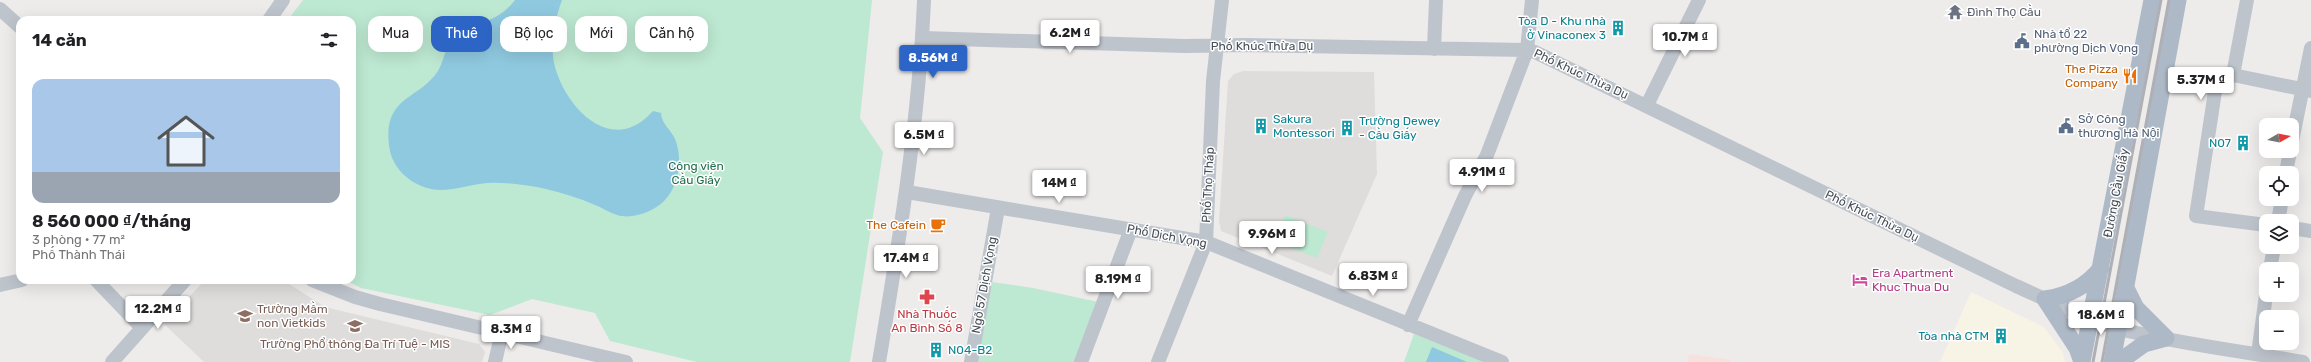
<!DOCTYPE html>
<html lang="vi">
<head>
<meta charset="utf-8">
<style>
  body { margin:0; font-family:Rubik,sans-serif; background:#f6f6f6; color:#202124; height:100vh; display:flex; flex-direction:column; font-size:15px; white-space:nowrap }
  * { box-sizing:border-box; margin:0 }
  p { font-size:13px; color:#757577 }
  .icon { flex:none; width:22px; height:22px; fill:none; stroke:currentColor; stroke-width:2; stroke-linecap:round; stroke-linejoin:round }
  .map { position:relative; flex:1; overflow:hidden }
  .sheet { position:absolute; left:16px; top:16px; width:340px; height:268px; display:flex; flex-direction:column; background:#fff; border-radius:12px; box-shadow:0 4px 16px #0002 }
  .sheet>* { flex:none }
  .hud { position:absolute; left:368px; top:16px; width:380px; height:36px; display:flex; gap:8px }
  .needle { width:26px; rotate:81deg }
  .fabs { position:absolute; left:2259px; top:118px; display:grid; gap:8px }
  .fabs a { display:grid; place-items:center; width:40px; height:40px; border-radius:8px; background:#fff; box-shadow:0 4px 16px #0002; font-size:20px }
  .price { position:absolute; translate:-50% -34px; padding:0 9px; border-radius:4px; background:#fff; color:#222; font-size:13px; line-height:26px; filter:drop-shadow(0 1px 2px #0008) }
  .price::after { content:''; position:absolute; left:50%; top:24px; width:12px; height:9px; margin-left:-6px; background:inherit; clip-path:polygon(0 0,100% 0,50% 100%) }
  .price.selected { background:#2d65c6; color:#fff }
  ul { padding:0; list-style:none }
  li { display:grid; align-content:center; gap:8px; height:212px; padding:0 16px }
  li span { display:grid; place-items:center; height:124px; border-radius:12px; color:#555 }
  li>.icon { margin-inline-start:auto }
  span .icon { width:72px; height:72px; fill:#fffc; stroke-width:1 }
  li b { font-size:17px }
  h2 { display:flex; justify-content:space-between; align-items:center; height:48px; padding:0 16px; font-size:17px }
  .chip { padding:0 14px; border-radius:12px; background:#fff; box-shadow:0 4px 16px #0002; font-size:14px; line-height:36px }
  .chip.selected { background:#2d65c6; color:#fff }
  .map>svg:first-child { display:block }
  .commercial { fill:#f8f4e5 }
  .education { fill:#dfdddc }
  .medical { fill:#f6e1dd }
  .green { fill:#bde8d1 }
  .water { fill:#8fc9e0 }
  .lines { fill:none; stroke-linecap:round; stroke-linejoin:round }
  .minor { stroke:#bec4cc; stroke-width:14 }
  .major { stroke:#aeb9c7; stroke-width:17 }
  .rail { stroke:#aeb0b5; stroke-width:3 }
  .labels { text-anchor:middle; stroke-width:3; stroke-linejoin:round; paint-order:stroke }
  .worship-label { font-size:12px; fill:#5b616d; stroke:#fff; text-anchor:start }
  .culture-label { font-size:12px; fill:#0d838f; stroke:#fff; text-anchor:end }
  .service-label { font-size:12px; fill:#4e5e75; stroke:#fff; text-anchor:start }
  .street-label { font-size:12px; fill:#464d56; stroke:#fff }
  .food-label { font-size:12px; fill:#c56008; stroke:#fff; text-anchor:end }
  .park-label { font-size:12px; fill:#206e4d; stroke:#fff }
  .hotel-label { font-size:12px; fill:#b23c85; stroke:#fff; text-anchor:start }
  .education-label { font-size:12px; fill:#785e54; stroke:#fff; text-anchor:start }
  .health-label { font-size:12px; fill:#be3a42; stroke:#fff }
</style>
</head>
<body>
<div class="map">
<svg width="2311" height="362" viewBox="0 0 2311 362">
  <rect width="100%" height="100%" fill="#eeebeb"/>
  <path class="commercial" d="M1971,292L2044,327L2063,353L2065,362H1940Z"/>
  <path class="education" d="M1243,71L1374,72L1377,174L1332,276L1221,231L1219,221L1228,81L1234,74Z
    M205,280H283L325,307L479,344L485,352L482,362H204L164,324Z"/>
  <path class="medical" d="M1689,354L1731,360V362H1688Z"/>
  <path class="green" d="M303,0H872L860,118L883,152L850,362H697L610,341L595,313L532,299L490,315L361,288L345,280H352V20H288Z
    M1285,215L1328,232L1317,258L1275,242Z
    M985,281L1033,288L1103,303L1081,362H971Z
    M1414,334L1488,362H1404Z"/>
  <path class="water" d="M515,0H562C555,19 550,42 554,63C564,107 612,158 653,111L661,113C661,123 671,130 675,139C683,158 679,185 665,200C655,211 633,220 617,215C610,213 603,208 595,205C579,198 563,193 546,189C527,185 507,182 488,183C469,184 446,194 427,188C407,182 391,166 389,145C383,96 419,100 438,71C446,58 444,43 458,34C479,19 495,25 515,0Z
    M1432,347L1467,362H1426Z"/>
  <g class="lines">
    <path class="minor" d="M2247,0L2233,75L2216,85L2196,216L2266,225
      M0,9L20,27
      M269,20L283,0
      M923,38L1184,46L1246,45L1527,50L1535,52L2016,286C2050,301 2084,319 2120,329C2179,344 2242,351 2303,362
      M1434,49L1436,0
      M2233,75L2311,91
      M1647,105L1699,0
      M2292,141L2311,48
      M2286,173L2290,151
      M907,192L1206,242L1502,362
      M2278,221L2282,199
      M2292,228L2311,231
      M2270,269L2274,247
      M96,280L142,328
      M312,280L355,297L380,304L626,362
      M0,285L22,280
      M1408,325L1465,196L1487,155L1527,50L1532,0
      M2258,354L2266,295
      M112,362L185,280
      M495,362L502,332
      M879,362C899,242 919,122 924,0
      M971,362L998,208
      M1081,362L1131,229
      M1158,362L1206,242L1213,81L1222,0"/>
    <path class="major" d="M2125,286L2136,308L2166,338
      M2045,299L2077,348L2082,362
      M2045,299C2067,296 2087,286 2101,268
      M2082,362L2152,0
      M2112,362L2178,0
      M2119,362L2144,344L2166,338"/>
    <path class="rail" d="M2093,362L2161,0
      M2102,362L2169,0"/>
  </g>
  <defs>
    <g id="temple-bare" transform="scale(1.2)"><path d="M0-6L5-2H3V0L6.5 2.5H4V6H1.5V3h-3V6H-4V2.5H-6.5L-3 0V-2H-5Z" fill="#6b7280" stroke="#fff" stroke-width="2.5" paint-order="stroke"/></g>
    <g id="building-bare" transform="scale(1.2)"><path d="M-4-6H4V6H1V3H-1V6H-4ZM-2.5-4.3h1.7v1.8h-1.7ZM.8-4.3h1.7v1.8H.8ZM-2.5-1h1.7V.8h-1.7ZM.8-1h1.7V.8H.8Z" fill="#0f9aa8" stroke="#fff" stroke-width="2.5" paint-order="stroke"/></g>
    <g id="civic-bare" transform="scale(1.2)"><path d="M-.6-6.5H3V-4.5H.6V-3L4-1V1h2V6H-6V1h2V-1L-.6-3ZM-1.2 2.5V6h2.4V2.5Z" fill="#5c6f8a" stroke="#fff" stroke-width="2.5" paint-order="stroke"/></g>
    <g id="restaurant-bare" transform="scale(1.2)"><path d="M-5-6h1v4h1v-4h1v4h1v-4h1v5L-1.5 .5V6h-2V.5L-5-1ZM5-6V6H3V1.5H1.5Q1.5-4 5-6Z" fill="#e8710a" stroke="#fff" stroke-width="2.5" paint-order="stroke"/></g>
    <g id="cafe-bare" transform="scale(1.2)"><path d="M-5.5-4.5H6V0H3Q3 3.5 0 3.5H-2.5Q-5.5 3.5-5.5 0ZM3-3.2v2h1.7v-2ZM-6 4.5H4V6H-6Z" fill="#e8710a" stroke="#fff" stroke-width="2.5" paint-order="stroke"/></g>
    <g id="hotel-bare" transform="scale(1.2)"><path d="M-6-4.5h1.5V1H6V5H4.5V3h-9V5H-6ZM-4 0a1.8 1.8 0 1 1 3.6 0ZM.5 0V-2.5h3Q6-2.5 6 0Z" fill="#d1479c" stroke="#fff" stroke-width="2.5" paint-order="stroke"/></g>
    <g id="pharmacy-bare" transform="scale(1.2)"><path d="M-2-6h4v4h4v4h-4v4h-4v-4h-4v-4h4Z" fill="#e0444e" stroke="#fff" stroke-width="2.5" paint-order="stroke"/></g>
    <g id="school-bare" transform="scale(1.2)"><path d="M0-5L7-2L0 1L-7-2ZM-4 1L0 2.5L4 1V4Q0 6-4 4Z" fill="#8d6e63" stroke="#fff" stroke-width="2.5" paint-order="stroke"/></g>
  </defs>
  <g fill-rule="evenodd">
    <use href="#temple-bare" x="1955" y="12"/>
    <use href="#building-bare" x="1618" y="28"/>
    <use href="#civic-bare" x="2022" y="41"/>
    <use href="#restaurant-bare" x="2130" y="76"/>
    <use href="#building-bare" x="1261" y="126"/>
    <use href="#civic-bare" x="2066" y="126"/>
    <use href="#building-bare" x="1347" y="128"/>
    <use href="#building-bare" x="2243" y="143"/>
    <use href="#cafe-bare" x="938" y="225"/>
    <use href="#hotel-bare" x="1860" y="280"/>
    <use href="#pharmacy-bare" x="927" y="297"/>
    <use href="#school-bare" x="245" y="316"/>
    <use href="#school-bare" x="355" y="326"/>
    <use href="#building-bare" x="2001" y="336"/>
    <use href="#building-bare" x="936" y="350"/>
  </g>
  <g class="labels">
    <g class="worship-label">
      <text x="1967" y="16">Đình Thọ Cầu</text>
    </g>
    <g class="culture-label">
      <text x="1606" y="25">Tòa D - Khu nhà<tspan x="1606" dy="14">ở Vinaconex 3</tspan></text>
      <text x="1273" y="123" text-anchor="start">Sakura<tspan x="1273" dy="14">Montessori</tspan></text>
      <text x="1359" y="125" text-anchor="start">Trường Dewey<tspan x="1359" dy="14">- Cầu Giấy</tspan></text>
      <text x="2231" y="147">N07</text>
      <text x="1989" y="340">Tòa nhà CTM</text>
      <text x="948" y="354" text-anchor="start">N04-B2</text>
    </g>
    <g class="service-label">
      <text x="2034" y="38">Nhà tổ 22<tspan x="2034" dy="14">phường Dịch Vọng</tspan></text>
      <text x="2078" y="123">Sở Công<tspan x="2078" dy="14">thương Hà Nội</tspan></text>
    </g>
    <g class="street-label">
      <text x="1262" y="50">Phố Khúc Thừa Dụ</text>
      <text transform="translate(1581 74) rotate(25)" y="4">Phố Khúc Thừa Dụ</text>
      <text transform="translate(1208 185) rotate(-87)" y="4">Phố Thọ Tháp</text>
      <text transform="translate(2116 193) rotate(-79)" y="4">Đường Cầu Giấy</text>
      <text transform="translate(1872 216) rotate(26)" y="4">Phố Khúc Thừa Dụ</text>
      <text transform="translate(1167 236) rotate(11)" y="4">Phố Dịch Vọng</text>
      <text transform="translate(984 285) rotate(-80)" y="4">Ngõ 57 Dịch Vọng</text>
    </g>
    <g class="food-label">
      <text x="2118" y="73">The Pizza<tspan x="2118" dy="14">Company</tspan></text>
      <text x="926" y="229">The Cafein</text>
    </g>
    <g class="park-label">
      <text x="696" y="170">Công viên<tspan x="696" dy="14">Cầu Giấy</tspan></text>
    </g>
    <g class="hotel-label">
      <text x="1872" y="277">Era Apartment<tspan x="1872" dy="14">Khuc Thua Du</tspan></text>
    </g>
    <g class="education-label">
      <text x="257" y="313">Trường Mầm<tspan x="257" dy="14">non Vietkids</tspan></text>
      <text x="355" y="348" text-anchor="middle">Trường Phổ thông Đa Trí Tuệ - MIS</text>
    </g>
    <g class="health-label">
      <text x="927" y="318">Nhà Thuốc<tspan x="927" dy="14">An Bình Số 8</tspan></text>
    </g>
  </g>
</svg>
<div class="fabs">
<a><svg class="needle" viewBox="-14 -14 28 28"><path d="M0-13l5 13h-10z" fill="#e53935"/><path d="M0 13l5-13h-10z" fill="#757577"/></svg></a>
<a><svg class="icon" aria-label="locate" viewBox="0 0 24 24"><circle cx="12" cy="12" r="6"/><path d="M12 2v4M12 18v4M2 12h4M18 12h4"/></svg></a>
<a><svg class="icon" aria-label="layers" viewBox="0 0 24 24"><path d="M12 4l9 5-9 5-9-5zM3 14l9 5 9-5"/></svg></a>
<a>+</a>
<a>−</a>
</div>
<b class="price" style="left:1070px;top:54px">6.2M ₫</b>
<b class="price" style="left:1685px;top:58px">10.7M ₫</b>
<b class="price selected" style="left:933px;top:79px">8.56M ₫</b>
<b class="price" style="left:2201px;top:101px">5.37M ₫</b>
<b class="price" style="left:924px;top:156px">6.5M ₫</b>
<b class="price" style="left:1482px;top:193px">4.91M ₫</b>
<b class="price" style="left:1059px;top:204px">14M ₫</b>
<b class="price" style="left:1272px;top:255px">9.96M ₫</b>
<b class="price" style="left:906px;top:279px">17.4M ₫</b>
<b class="price" style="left:1373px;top:297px">6.83M ₫</b>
<b class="price" style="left:1118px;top:300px">8.19M ₫</b>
<b class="price" style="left:158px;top:330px">12.2M ₫</b>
<b class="price" style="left:2101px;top:336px">18.6M ₫</b>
<b class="price" style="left:511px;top:350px">8.3M ₫</b>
<div class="hud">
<a class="chip">Mua</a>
<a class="chip selected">Thuê</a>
<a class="chip">Bộ lọc</a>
<a class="chip">Mới</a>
<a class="chip">Căn hộ</a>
</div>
<section class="sheet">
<h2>14 căn<svg class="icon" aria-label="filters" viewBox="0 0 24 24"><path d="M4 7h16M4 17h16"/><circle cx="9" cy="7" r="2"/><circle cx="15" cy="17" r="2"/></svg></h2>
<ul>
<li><span style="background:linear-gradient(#a9c7e8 75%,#9aa5b1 0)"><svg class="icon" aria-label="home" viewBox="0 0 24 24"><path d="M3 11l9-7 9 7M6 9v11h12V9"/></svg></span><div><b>8 560 000 ₫/tháng</b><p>3 phòng · 77 m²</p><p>Phố Thành Thái</p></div></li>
</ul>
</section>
</div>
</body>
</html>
